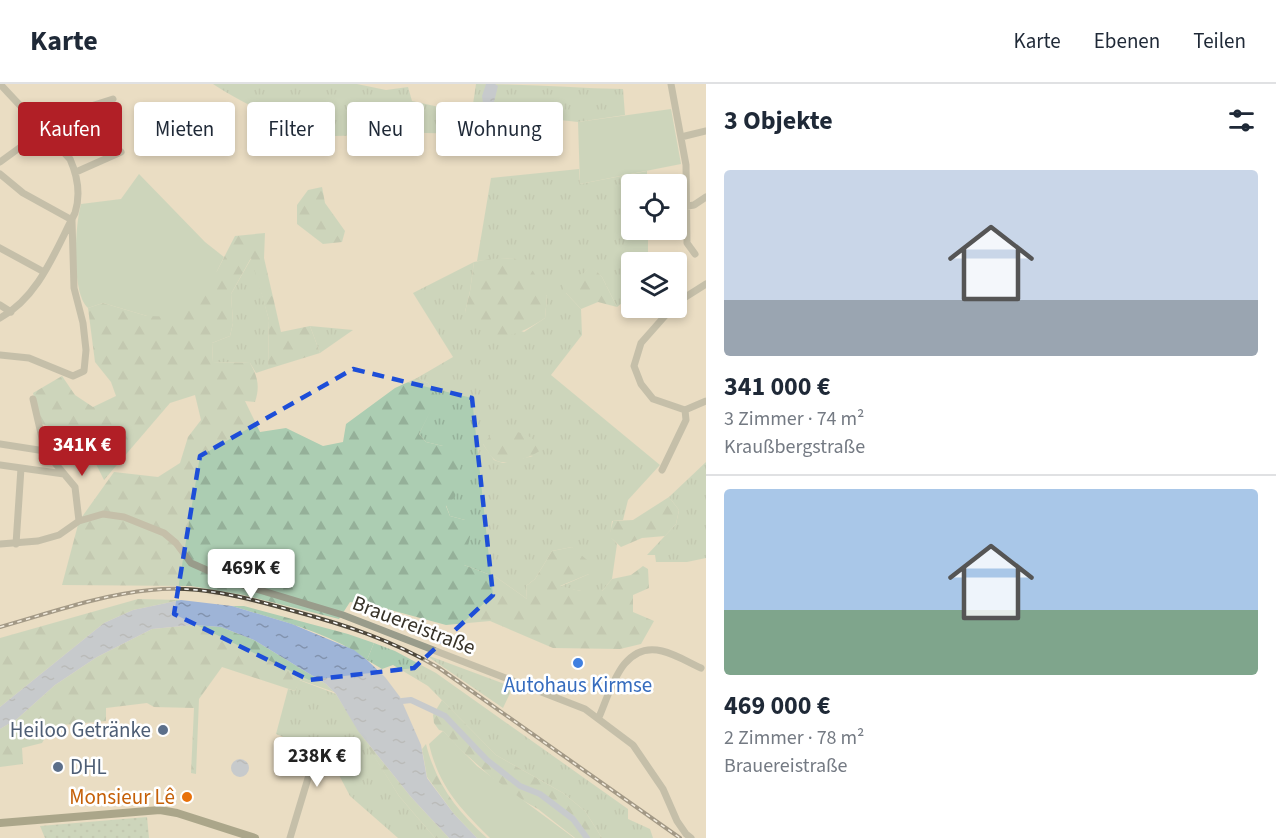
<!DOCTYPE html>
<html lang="de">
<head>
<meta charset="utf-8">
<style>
  body { margin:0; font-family:"Source Sans 3",sans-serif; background:#f6f6f7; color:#1f2937; height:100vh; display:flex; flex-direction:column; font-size:22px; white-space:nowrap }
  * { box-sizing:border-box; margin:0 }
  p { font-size:20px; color:#747a83 }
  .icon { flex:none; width:33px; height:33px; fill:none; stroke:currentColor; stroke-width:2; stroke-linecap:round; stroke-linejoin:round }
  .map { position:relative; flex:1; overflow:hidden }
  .details { display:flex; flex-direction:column; background:#fff; width:570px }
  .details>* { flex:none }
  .hud { position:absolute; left:18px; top:18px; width:570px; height:54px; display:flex; gap:12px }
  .fabs { position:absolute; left:621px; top:90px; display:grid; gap:12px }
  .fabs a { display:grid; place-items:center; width:66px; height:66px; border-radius:6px; background:#fff; box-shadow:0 3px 9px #0003; font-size:30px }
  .price { position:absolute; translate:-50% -51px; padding:0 14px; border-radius:6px; background:#fff; color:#222; font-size:20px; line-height:39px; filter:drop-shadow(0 2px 3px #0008) }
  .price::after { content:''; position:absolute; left:50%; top:36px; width:18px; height:14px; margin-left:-9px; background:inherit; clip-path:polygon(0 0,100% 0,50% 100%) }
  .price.active { background:#b11f26; color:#fff }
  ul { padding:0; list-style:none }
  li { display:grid; align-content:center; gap:12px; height:318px; padding:0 18px }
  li+li { border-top:2px solid #e0e1e3 }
  li span { display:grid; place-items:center; height:186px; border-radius:6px; color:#555 }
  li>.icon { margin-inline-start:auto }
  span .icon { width:108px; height:108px; fill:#fffc; stroke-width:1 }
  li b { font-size:26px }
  h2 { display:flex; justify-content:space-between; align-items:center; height:72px; padding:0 18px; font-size:26px }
  .tag { padding:0 21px; border-radius:6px; background:#fff; box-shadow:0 3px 9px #0003; font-size:21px; line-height:54px }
  .tag.active { background:#b11f26; color:#fff }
  header { display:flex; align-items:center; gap:36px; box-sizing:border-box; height:84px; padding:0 30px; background:#fff; border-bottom:2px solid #e0e1e3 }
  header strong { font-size:28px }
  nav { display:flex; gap:33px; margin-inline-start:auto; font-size:21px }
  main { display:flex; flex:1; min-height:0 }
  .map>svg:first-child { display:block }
  .grass { fill:url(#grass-tufts); fill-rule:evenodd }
  .forest { fill:url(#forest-firs) }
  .park { fill:url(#park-dots) }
  .garden { fill:#accdb2 }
  .water { fill:url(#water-ripples) }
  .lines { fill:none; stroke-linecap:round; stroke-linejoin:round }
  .canal { stroke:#9eb4d7; stroke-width:6 }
  .minor { stroke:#999c8b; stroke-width:7 }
  .major { stroke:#606546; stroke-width:8 }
  .rail-casing { stroke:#4e483c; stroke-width:4 }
  .rail { stroke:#fff; stroke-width:1.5; stroke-dasharray:4.5; stroke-linecap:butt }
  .marked { fill:none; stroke:#1d4ed8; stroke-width:4.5; stroke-dasharray:12 8; stroke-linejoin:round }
  .shop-dot { fill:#3f7fe0; stroke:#fff; stroke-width:2 }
  .service-dot { fill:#5c6f8a; stroke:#fff; stroke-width:2 }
  .food-dot { fill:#e8710a; stroke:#fff; stroke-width:2 }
  .labels { text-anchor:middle; stroke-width:5; stroke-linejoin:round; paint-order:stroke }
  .street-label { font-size:21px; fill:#373228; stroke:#fff }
  .shop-label { font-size:21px; fill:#366cbe; stroke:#fff }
  .service-label { font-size:21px; fill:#4e5e75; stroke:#fff; text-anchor:end }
  .food-label { font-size:21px; fill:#c56008; stroke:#fff; text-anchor:end }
</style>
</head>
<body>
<header>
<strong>Karte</strong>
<nav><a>Karte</a><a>Ebenen</a><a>Teilen</a></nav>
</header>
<main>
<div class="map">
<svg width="706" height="754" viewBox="0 0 706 754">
  <defs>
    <pattern id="grass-tufts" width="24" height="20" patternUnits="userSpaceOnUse" patternTransform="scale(1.5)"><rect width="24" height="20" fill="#accdb2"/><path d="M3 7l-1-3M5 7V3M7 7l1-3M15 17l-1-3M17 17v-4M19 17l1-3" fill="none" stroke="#95b099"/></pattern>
    <pattern id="forest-firs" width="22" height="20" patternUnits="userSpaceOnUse" patternTransform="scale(1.5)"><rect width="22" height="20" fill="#accdb2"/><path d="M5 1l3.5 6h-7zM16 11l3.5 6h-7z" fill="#95b099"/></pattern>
    <pattern id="park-dots" width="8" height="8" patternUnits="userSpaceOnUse" patternTransform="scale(1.5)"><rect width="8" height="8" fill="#accdb2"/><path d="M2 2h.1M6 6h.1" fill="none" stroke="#95b099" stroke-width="1.8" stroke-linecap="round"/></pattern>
    <pattern id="water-ripples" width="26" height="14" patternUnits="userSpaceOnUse" patternTransform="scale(1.5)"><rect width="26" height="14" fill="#9eb4d7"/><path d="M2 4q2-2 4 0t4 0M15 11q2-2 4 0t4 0" fill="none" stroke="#8293ae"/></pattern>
  </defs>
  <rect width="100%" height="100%" fill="#eaddc3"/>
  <path class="grass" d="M213,0H357L386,6L408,3L412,17L448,25L458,22L467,23L469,19L473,20L476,0C526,0 574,4 623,5L625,31L578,38L542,34L492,32V42C460,52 429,49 396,48C376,48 356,52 336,52C306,51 238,17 213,0Z
    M579,85L580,100L647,87V100H632V146H648V178H632L631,212L617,223L602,193L591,182L566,209L581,225L582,251L551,291L660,381L628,416L623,436L612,437L610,452L617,460L612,495L602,507H581L559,503L589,490L572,463L552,467L535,495L526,502L527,515L496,493L464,481L465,436L450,432L446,421L443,362L426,358L419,350L436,315L428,299L417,294L453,273L413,209L474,178L470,207L465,228L524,248L545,234L547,212L514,174L477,177L491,94ZM483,360L533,372L503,379L494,376Z
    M252,173L269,236L268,285L256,289L250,279L213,278L212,259L230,252L233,239L231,210Z
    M310,242L353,246L320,269Z
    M706,378V474L687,478H656L655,471H647L676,440L679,426L669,413Z
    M374,559L395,567L436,589L628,725V735L650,745L653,754H602L585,727L563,709L496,671L428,602L393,581L382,585L367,576Z
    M424,570L513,603L503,624Z
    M299,596L336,610L399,712L435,754H398L350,712L329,672L276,650L288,605L295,607Z"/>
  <path class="forest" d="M322,103L325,119L345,147L342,158L323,160L297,140V121L308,106Z
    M265,149L264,174L281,248L310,242L320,269L268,285L269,236L251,174L231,210L233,239L230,252L212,259L213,278L250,279C258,293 260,303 255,318L245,317L260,348L286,344L323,362L343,358L346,340L395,304L417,294L428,299L437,315L419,350L426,358L443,362L462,373L455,413L446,422L450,432L465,436L471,448L464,481L496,493L527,515L526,502L535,495L552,467L572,463L593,481L589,490L560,502L581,507H602L612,495L631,491L643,482L648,485L649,504L633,511V528L654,537L641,560L620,565L553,564L490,537L446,541L376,522L350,518L339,535L243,511L191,502L62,501L79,437L114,388L158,393L180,379L188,353L201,336L195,311L170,319L104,396L90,368L64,346L41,340L33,309L62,292L75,311L93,323L116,312L111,298L95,278L88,224L103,219L147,232L217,187L235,152Z
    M514,174L533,187L547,212L545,234C515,254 488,264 465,228L470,207L474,178L489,175Z
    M591,181L602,193L617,223L598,218L581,225L566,209L562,198L584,189Z
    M506,346C522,348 532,351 542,365C533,373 506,383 495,376C490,373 486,364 483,360L494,348Z
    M669,413L679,426L676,440L665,452L642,454L621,463L609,452L613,437L633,436Z
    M138,515L181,516L133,526L104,539L0,623V554Z
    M232,522H244L348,550L374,559L367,576C332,549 274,535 232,522Z
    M193,541L221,543L254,556L326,600L334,608L300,596L295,607L222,583L199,615L196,690L191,689L194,624L154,623L147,619L106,624V637L52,642L42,659L22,664L23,680L0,683V645L17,635L55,601L97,573L152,545Z
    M442,616L496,671L563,709L585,727L602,754H575L538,725L508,708L460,665L443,647L439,646L434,639L433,631Z
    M358,647L411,713L449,754H435L399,712Z
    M426,660C436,700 457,727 487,754H477L454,730L427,693L422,665Z"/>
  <path class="park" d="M147,733L149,754H45L40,742Z"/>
  <path class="garden" d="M671,25L681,80L580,100L578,38Z
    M139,90L205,158L224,173L217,187L184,233L147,232L103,219L88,224C71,209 75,141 81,120L121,115Z
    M443,647L477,682L574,754H490C460,724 439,703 429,660Z"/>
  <path class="water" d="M486,0H495L498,2L494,18L483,19L482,12Z
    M181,516L232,522L292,540L354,566L367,576L385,593L400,613L421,661L427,694L454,730L477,754H449L411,713L358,647L336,610L326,600L254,556L221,543L193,541L152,545L97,573L55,601L17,635L0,645V623L104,539L133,526Z
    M231 684a9 9 0 1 1 18 0a9 9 0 1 1-18 0Z"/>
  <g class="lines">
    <path class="canal" d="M402,617L411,616L445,632L487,676L520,702L540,710L573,735L587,754"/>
    <path class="minor" d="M0,0L70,75C78,93 81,110 75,129C55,167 39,213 0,234
      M671,0L686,81L687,159L695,170
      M681,53L706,47
      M0,78L66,30L113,15
      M76,88L121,68
      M0,90L23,109L72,136
      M676,124L694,121L706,113
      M0,164L44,188
      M676,219L706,200
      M0,221L11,228
      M672,224L641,259L634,282L641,300L653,315L685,326
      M0,271L29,274L73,292L84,287L86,266L83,239L74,204L72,137
      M33,315L45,367L75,403L79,437
      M0,360L45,367
      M0,381L64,390
      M662,386L686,336L685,326L706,317
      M0,460L38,457L59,451L79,437L103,430L124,433L164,449L176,459L191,479L236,499L343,531L585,625L633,661L663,705L677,737L686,750L691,754
      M16,460L21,384
      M599,633C611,606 622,557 662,567C675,570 688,578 701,584
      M286,681L305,686L309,691L290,754"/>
    <path class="major" d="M0,739L160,726L177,729L255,754"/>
    <g class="rail-casing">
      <path id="rail" d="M0,543C50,529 99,511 151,506C199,501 244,513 290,526C343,540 392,556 439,584L680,754"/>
    </g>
    <use href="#rail" class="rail"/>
  </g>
  <path d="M0 0H706V754H0ZM353,285L472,314L493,511L414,584L309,596L174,530L200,372Z" fill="#eaddc3" fill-opacity=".55" fill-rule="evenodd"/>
  <path class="marked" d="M353,285L472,314L493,511L414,584L309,596L174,530L200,372Z"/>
  <circle class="shop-dot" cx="578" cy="579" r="6"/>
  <g class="service-dot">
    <circle cx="163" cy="646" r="6"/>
    <circle cx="58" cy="683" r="6"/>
  </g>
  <circle class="food-dot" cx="187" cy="713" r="6"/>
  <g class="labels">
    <g class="street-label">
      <text transform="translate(414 541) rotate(21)" y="7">Brauereistraße</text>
    </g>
    <g class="shop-label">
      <text x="578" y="608">Autohaus Kirmse</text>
    </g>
    <g class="service-label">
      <text x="151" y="653">Heiloo Getränke</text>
      <text x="70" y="690" text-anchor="start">DHL</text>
    </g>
    <g class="food-label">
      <text x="175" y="720">Monsieur Lê</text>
    </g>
  </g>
</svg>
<div class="fabs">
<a><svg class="icon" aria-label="locate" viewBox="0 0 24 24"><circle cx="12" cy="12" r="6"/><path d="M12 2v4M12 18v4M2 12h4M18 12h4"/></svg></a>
<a><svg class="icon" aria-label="layers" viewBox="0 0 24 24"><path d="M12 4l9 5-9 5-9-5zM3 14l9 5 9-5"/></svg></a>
</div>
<b class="price active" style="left:82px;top:393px">341K €</b>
<b class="price" style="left:251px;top:516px">469K €</b>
<b class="price" style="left:317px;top:704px">238K €</b>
<div class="hud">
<a class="tag active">Kaufen</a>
<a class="tag">Mieten</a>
<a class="tag">Filter</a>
<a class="tag">Neu</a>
<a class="tag">Wohnung</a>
</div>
</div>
<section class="details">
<h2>3 Objekte<svg class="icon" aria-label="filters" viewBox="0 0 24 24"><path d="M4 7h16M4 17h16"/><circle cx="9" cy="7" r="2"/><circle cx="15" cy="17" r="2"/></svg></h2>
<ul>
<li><span style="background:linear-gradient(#c9d6e8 70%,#9aa5b1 0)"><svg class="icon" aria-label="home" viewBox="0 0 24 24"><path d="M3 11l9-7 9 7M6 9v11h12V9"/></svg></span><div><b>341 000 €</b><p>3 Zimmer · 74 m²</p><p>Kraußbergstraße</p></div></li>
<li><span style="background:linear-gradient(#a9c7e8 65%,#7fa58c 0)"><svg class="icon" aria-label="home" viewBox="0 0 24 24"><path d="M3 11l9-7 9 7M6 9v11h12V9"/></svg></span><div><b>469 000 €</b><p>2 Zimmer · 78 m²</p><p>Brauereistraße</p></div></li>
</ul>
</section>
</main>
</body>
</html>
